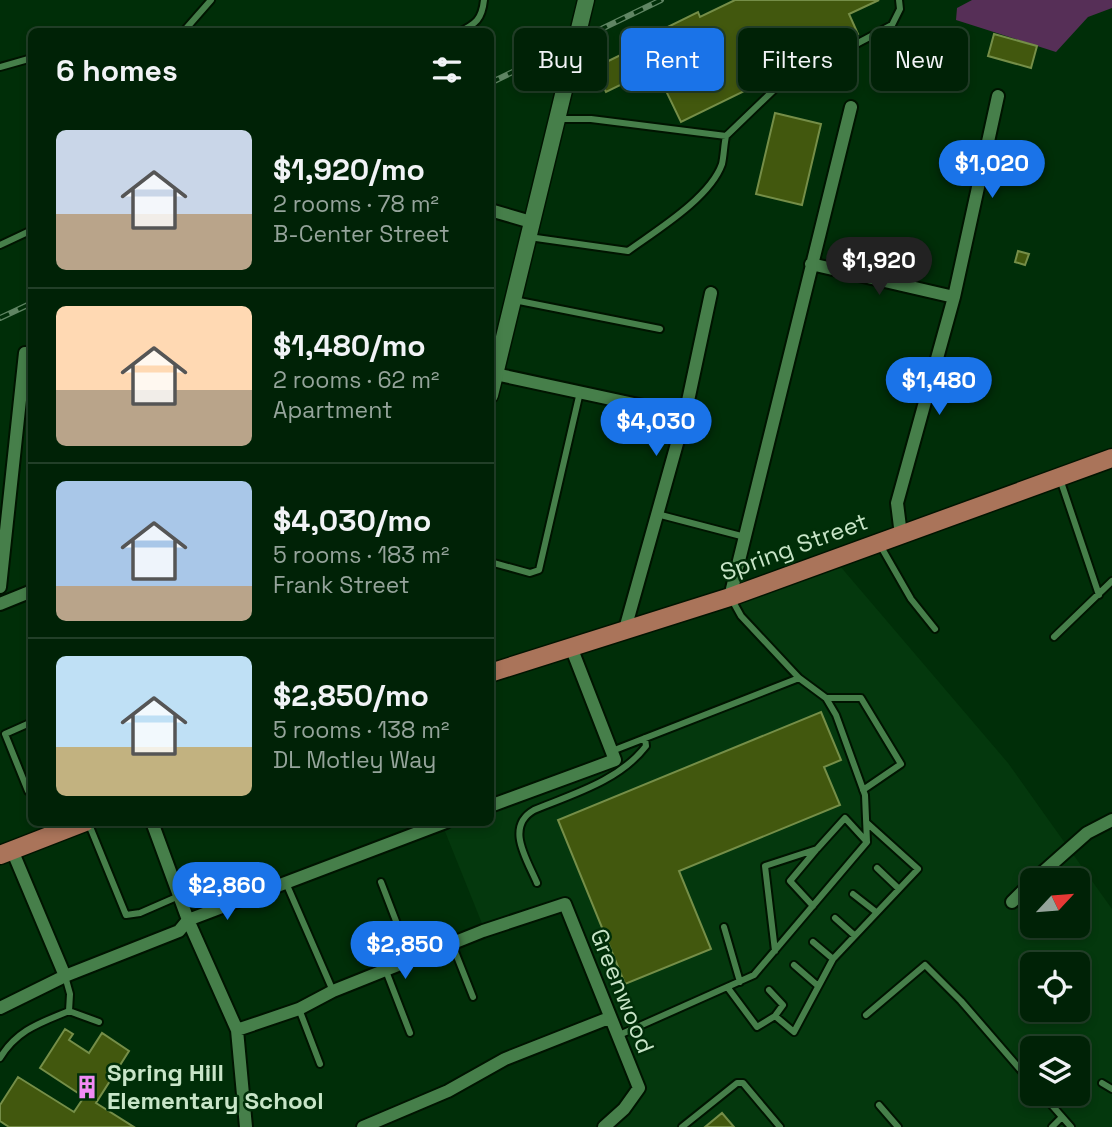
<!DOCTYPE html>
<html lang="en">
<head>
<meta charset="utf-8">
<style>
  body { margin:0; font-family:"Space Grotesk",sans-serif; background:#0e2f14; color:#f1f3f6; height:100vh; display:flex; flex-direction:column; font-size:26px; white-space:nowrap }
  * { box-sizing:border-box; margin:0 }
  p { font-size:23px; color:#95a49b }
  .icon { flex:none; width:38px; height:38px; fill:none; stroke:currentColor; stroke-width:2; stroke-linecap:round; stroke-linejoin:round }
  .map { position:relative; flex:1; overflow:hidden }
  .drawer { position:absolute; left:28px; top:28px; width:466px; height:798px; display:flex; flex-direction:column; background:#002206; border-radius:10px; box-shadow:0 4px 10px #0003,0 0 0 2px #223f28 }
  .drawer>* { flex:none }
  .top-card { position:absolute; left:514px; top:28px; width:492px; height:63px; display:flex; gap:14px }
  .needle { width:46px; rotate:64deg }
  .tools { position:absolute; left:1020px; top:868px; display:grid; gap:14px }
  .tools a { display:grid; place-items:center; width:70px; height:70px; border-radius:10px; background:#002206; box-shadow:0 4px 10px #0003,0 0 0 2px #223f28; font-size:35px }
  .price { position:absolute; translate:-50% -60px; padding:0 16px; border-radius:24px; background:#1a73e8; color:#fff; font-size:23px; line-height:46px; filter:drop-shadow(0 2px 4px #0008) }
  .price::after { content:''; position:absolute; left:50%; top:42px; width:21px; height:16px; margin-left:-10px; background:inherit; clip-path:polygon(0 0,100% 0,50% 100%) }
  .price.selected { background:#222; color:#fff }
  ul { padding:0; list-style:none }
  li { display:flex; align-items:center; gap:21px; height:175px; padding:0 28px }
  li+li { border-top:2px solid #223f28 }
  li span { display:grid; place-items:center; flex:none; width:196px; height:140px; border-radius:10px; color:#555 }
  li>.icon { margin-inline-start:auto }
  span .icon { width:84px; height:84px; fill:#fffc; stroke-width:1 }
  li b { font-size:30px }
  h2 { display:flex; justify-content:space-between; align-items:center; height:84px; padding:0 28px; font-size:30px }
  .chip { padding:0 24px; border-radius:10px; background:#002206; box-shadow:0 4px 10px #0003,0 0 0 2px #223f28; font-size:24px; line-height:63px }
  .chip.selected { background:#1a73e8; color:#fff }
  .map>svg:first-child { display:block }
  .built { fill:#04380d; fill-rule:evenodd }
  .green { fill:#562f57 }
  .building { fill:#42580e; stroke:#758e48; stroke-width:2 }
  .lines { fill:none; stroke-linecap:round; stroke-linejoin:round }
  .lane-casing { stroke:#001400; stroke-width:10 }
  .street-casing { stroke:#001400; stroke-width:16 }
  .secondary-casing { stroke:#001400; stroke-width:19 }
  .primary-casing { stroke:#001400; stroke-width:21 }
  .lane { stroke:#467f4a; stroke-width:6 }
  .street { stroke:#467f4a; stroke-width:12 }
  .secondary { stroke:#467f4a; stroke-width:16 }
  .primary { stroke:#aa745a; stroke-width:18 }
  .rail-casing { stroke:#5f8563; stroke-width:6 }
  .rail { stroke:#002e08; stroke-width:3.5; stroke-dasharray:10; stroke-linecap:butt }
  .labels { text-anchor:middle; stroke-width:5; stroke-linejoin:round; paint-order:stroke }
  .street-label { font-size:24px; fill:#c8e5c8; stroke:#002e08 }
  .poi-label { font-size:24px; font-weight:bold; fill:#c8e5c8; stroke:#002e08; text-anchor:start }
</style>
</head>
<body>
<div class="map">
<svg width="1112" height="1127" viewBox="0 0 1112 1127">
  <rect width="100%" height="100%" fill="#002e08"/>
  <path class="built" d="M834,559L1008,763L1112,909V1127H604L638,1093L565,905L487,936L442,824L490,822V806L615,761L611,751L799,678L730,597ZM1032,880H1078V926H1032ZM1032,964H1078V1010H1032ZM1032,1048H1078V1094H1032Z"/>
  <path class="green" d="M972,0H1112V8L1088,17L1056,52L956,20L957,8Z"/>
  <path class="building" d="M735,0H879L849,14L858,34L820,52L816,45L771,67L775,76L681,122L655,68L606,92L594,68L635,48L633,44L698,12L700,17Z
    M994,34L1037,46L1031,68L988,56Z
    M775,113L821,124L802,205L756,194Z
    M1018,251L1029,254L1025,265L1015,262Z
    M821,712L841,760L824,767L840,805L679,871L711,949L625,984L558,820Z
    M65,1029L73,1034L69,1040L89,1053L102,1033L129,1051L96,1103L134,1127H9L0,1121V1105L18,1077L74,1112L84,1097L40,1068Z
    M722,1113L734,1127H705Z"/>
  <g class="lines">
    <g class="lane-casing">
      <path id="lane" d="M183,32L211,0
        M459,32C476,24 482,19 484,0
        M0,67L32,58
        M558,119H591L726,136L779,85L892,25L900,9L899,0
        M529,237L628,251C657,230 710,198 722,164C724,155 724,145 726,136
        M0,245L32,230
        M514,300L660,329
        M1060,479L1099,595
        M657,514L745,537
        M880,545L911,599L935,629
        M490,562L530,573L539,570L580,392
        M1054,637L1112,581
        M826,698H861L901,764L863,790
        M32,722L5,734L28,791L32,790
        M612,751L799,678
        M88,822L126,915L140,913L179,896
        M877,868L899,889
        M381,882L411,960
        M286,883L333,991
        M537,883C528,861 504,827 534,810C573,794 619,781 646,746L645,738
        M853,894L876,912
        M813,906L790,881L816,850
        M835,918L854,935
        M724,927L740,982
        M813,942L833,959
        M452,944L473,997
        M775,951L765,866L817,849L845,818L867,842
        M794,965L817,985
        M386,971L410,1033
        M65,976L70,994L69,1011
        M728,988L757,1027L775,1016
        M769,990L783,1005L775,1016L794,1032L833,959L918,869L867,823
        M299,1009L320,1064
        M866,1015L925,965L961,1001L1032,1083
        M617,1036L754,975L867,842L865,795L836,715L826,698L799,678L741,616L731,598
        M0,1058C17,1030 40,1023 69,1011L99,1022
        M1102,1083L1112,1089
        M1042,1094L1071,1127
        M879,1105L898,1127
        M682,1127L737,1083H743L780,1127
        M1052,1127L1062,1117"/>
    </g>
    <g class="street-casing">
      <path id="street" d="M490,210L531,222
        M811,264L954,297
        M495,374L685,415
        M901,535L897,503L954,297L998,96
        M0,587L25,353
        M730,597L851,107
        M0,604L32,591
        M625,629L685,415L711,293
        M490,806L615,760L571,647
        M152,822L188,920L237,1030L246,1127
        M12,850L65,976
        M1034,880L1087,833L1112,820
        M1012,902L1032,882
        M0,1008L65,976L179,931L188,920L446,822
        M237,1030L299,1009L333,991L483,931L565,904L639,1088L624,1109L604,1127
        M363,1127L448,1091L505,1059L609,1018"/>
    </g>
    <g class="secondary-casing">
      <path id="secondary" d="M490,395L586,0"/>
    </g>
    <g class="primary-casing">
      <path id="primary" d="M490,673L730,597L1112,458
        M0,855L85,822"/>
    </g>
    <use href="#lane" class="lane"/>
    <use href="#street" class="street"/>
    <use href="#secondary" class="secondary"/>
    <use href="#primary" class="primary"/>
    <g class="rail-casing">
      <path id="rail" d="M490,83L661,0
        M0,318L32,303"/>
    </g>
    <use href="#rail" class="rail"/>
  </g>
  <defs>
    <g id="building-bare" transform="scale(1.89)"><path d="M-4-6H4V6H1V3H-1V6H-4ZM-2.5-4.3h1.7v1.8h-1.7ZM.8-4.3h1.7v1.8H.8ZM-2.5-1h1.7V.8h-1.7ZM.8-1h1.7V.8H.8Z" fill="#f18bf5" stroke="#002e08" stroke-width="2.5" paint-order="stroke"/></g>
  </defs>
  <g fill-rule="evenodd">
    <use href="#building-bare" x="87" y="1087"/>
  </g>
  <g class="labels">
    <g class="street-label">
      <text transform="translate(794 547) rotate(-20)" y="8">Spring Street</text>
      <text transform="translate(622 991) rotate(68)" y="8">Greenwood</text>
    </g>
    <g class="poi-label">
      <text x="107" y="1081">Spring Hill<tspan x="107" dy="28">Elementary School</tspan></text>
    </g>
  </g>
</svg>
<div class="tools">
<a><svg class="needle" viewBox="-14 -14 28 28"><path d="M0-13l5 13h-10z" fill="#e53935"/><path d="M0 13l5-13h-10z" fill="#95a49b"/></svg></a>
<a><svg class="icon" aria-label="locate" viewBox="0 0 24 24"><circle cx="12" cy="12" r="6"/><path d="M12 2v4M12 18v4M2 12h4M18 12h4"/></svg></a>
<a><svg class="icon" aria-label="layers" viewBox="0 0 24 24"><path d="M12 4l9 5-9 5-9-5zM3 14l9 5 9-5"/></svg></a>
</div>
<b class="price" style="left:992px;top:200px">$1,020</b>
<b class="price selected" style="left:879px;top:297px">$1,920</b>
<b class="price" style="left:939px;top:417px">$1,480</b>
<b class="price" style="left:656px;top:458px">$4,030</b>
<b class="price" style="left:227px;top:922px">$2,860</b>
<b class="price" style="left:405px;top:981px">$2,850</b>
<div class="top-card">
<a class="chip">Buy</a>
<a class="chip selected">Rent</a>
<a class="chip">Filters</a>
<a class="chip">New</a>
</div>
<section class="drawer">
<h2>6 homes<svg class="icon" aria-label="filters" viewBox="0 0 24 24"><path d="M4 7h16M4 17h16"/><circle cx="9" cy="7" r="2"/><circle cx="15" cy="17" r="2"/></svg></h2>
<ul>
<li><span style="background:linear-gradient(#c9d6e8 60%,#b9a48a 0)"><svg class="icon" aria-label="home" viewBox="0 0 24 24"><path d="M3 11l9-7 9 7M6 9v11h12V9"/></svg></span><div><b>$1,920/mo</b><p>2 rooms · 78 m²</p><p>B-Center Street</p></div></li>
<li><span style="background:linear-gradient(#ffd9b3 60%,#b9a48a 0)"><svg class="icon" aria-label="home" viewBox="0 0 24 24"><path d="M3 11l9-7 9 7M6 9v11h12V9"/></svg></span><div><b>$1,480/mo</b><p>2 rooms · 62 m²</p><p>Apartment</p></div></li>
<li><span style="background:linear-gradient(#a9c7e8 75%,#b9a48a 0)"><svg class="icon" aria-label="home" viewBox="0 0 24 24"><path d="M3 11l9-7 9 7M6 9v11h12V9"/></svg></span><div><b>$4,030/mo</b><p>5 rooms · 183 m²</p><p>Frank Street</p></div></li>
<li><span style="background:linear-gradient(#bfe0f5 65%,#c2b280 0)"><svg class="icon" aria-label="home" viewBox="0 0 24 24"><path d="M3 11l9-7 9 7M6 9v11h12V9"/></svg></span><div><b>$2,850/mo</b><p>5 rooms · 138 m²</p><p>DL Motley Way</p></div></li>
</ul>
</section>
</div>
</body>
</html>
